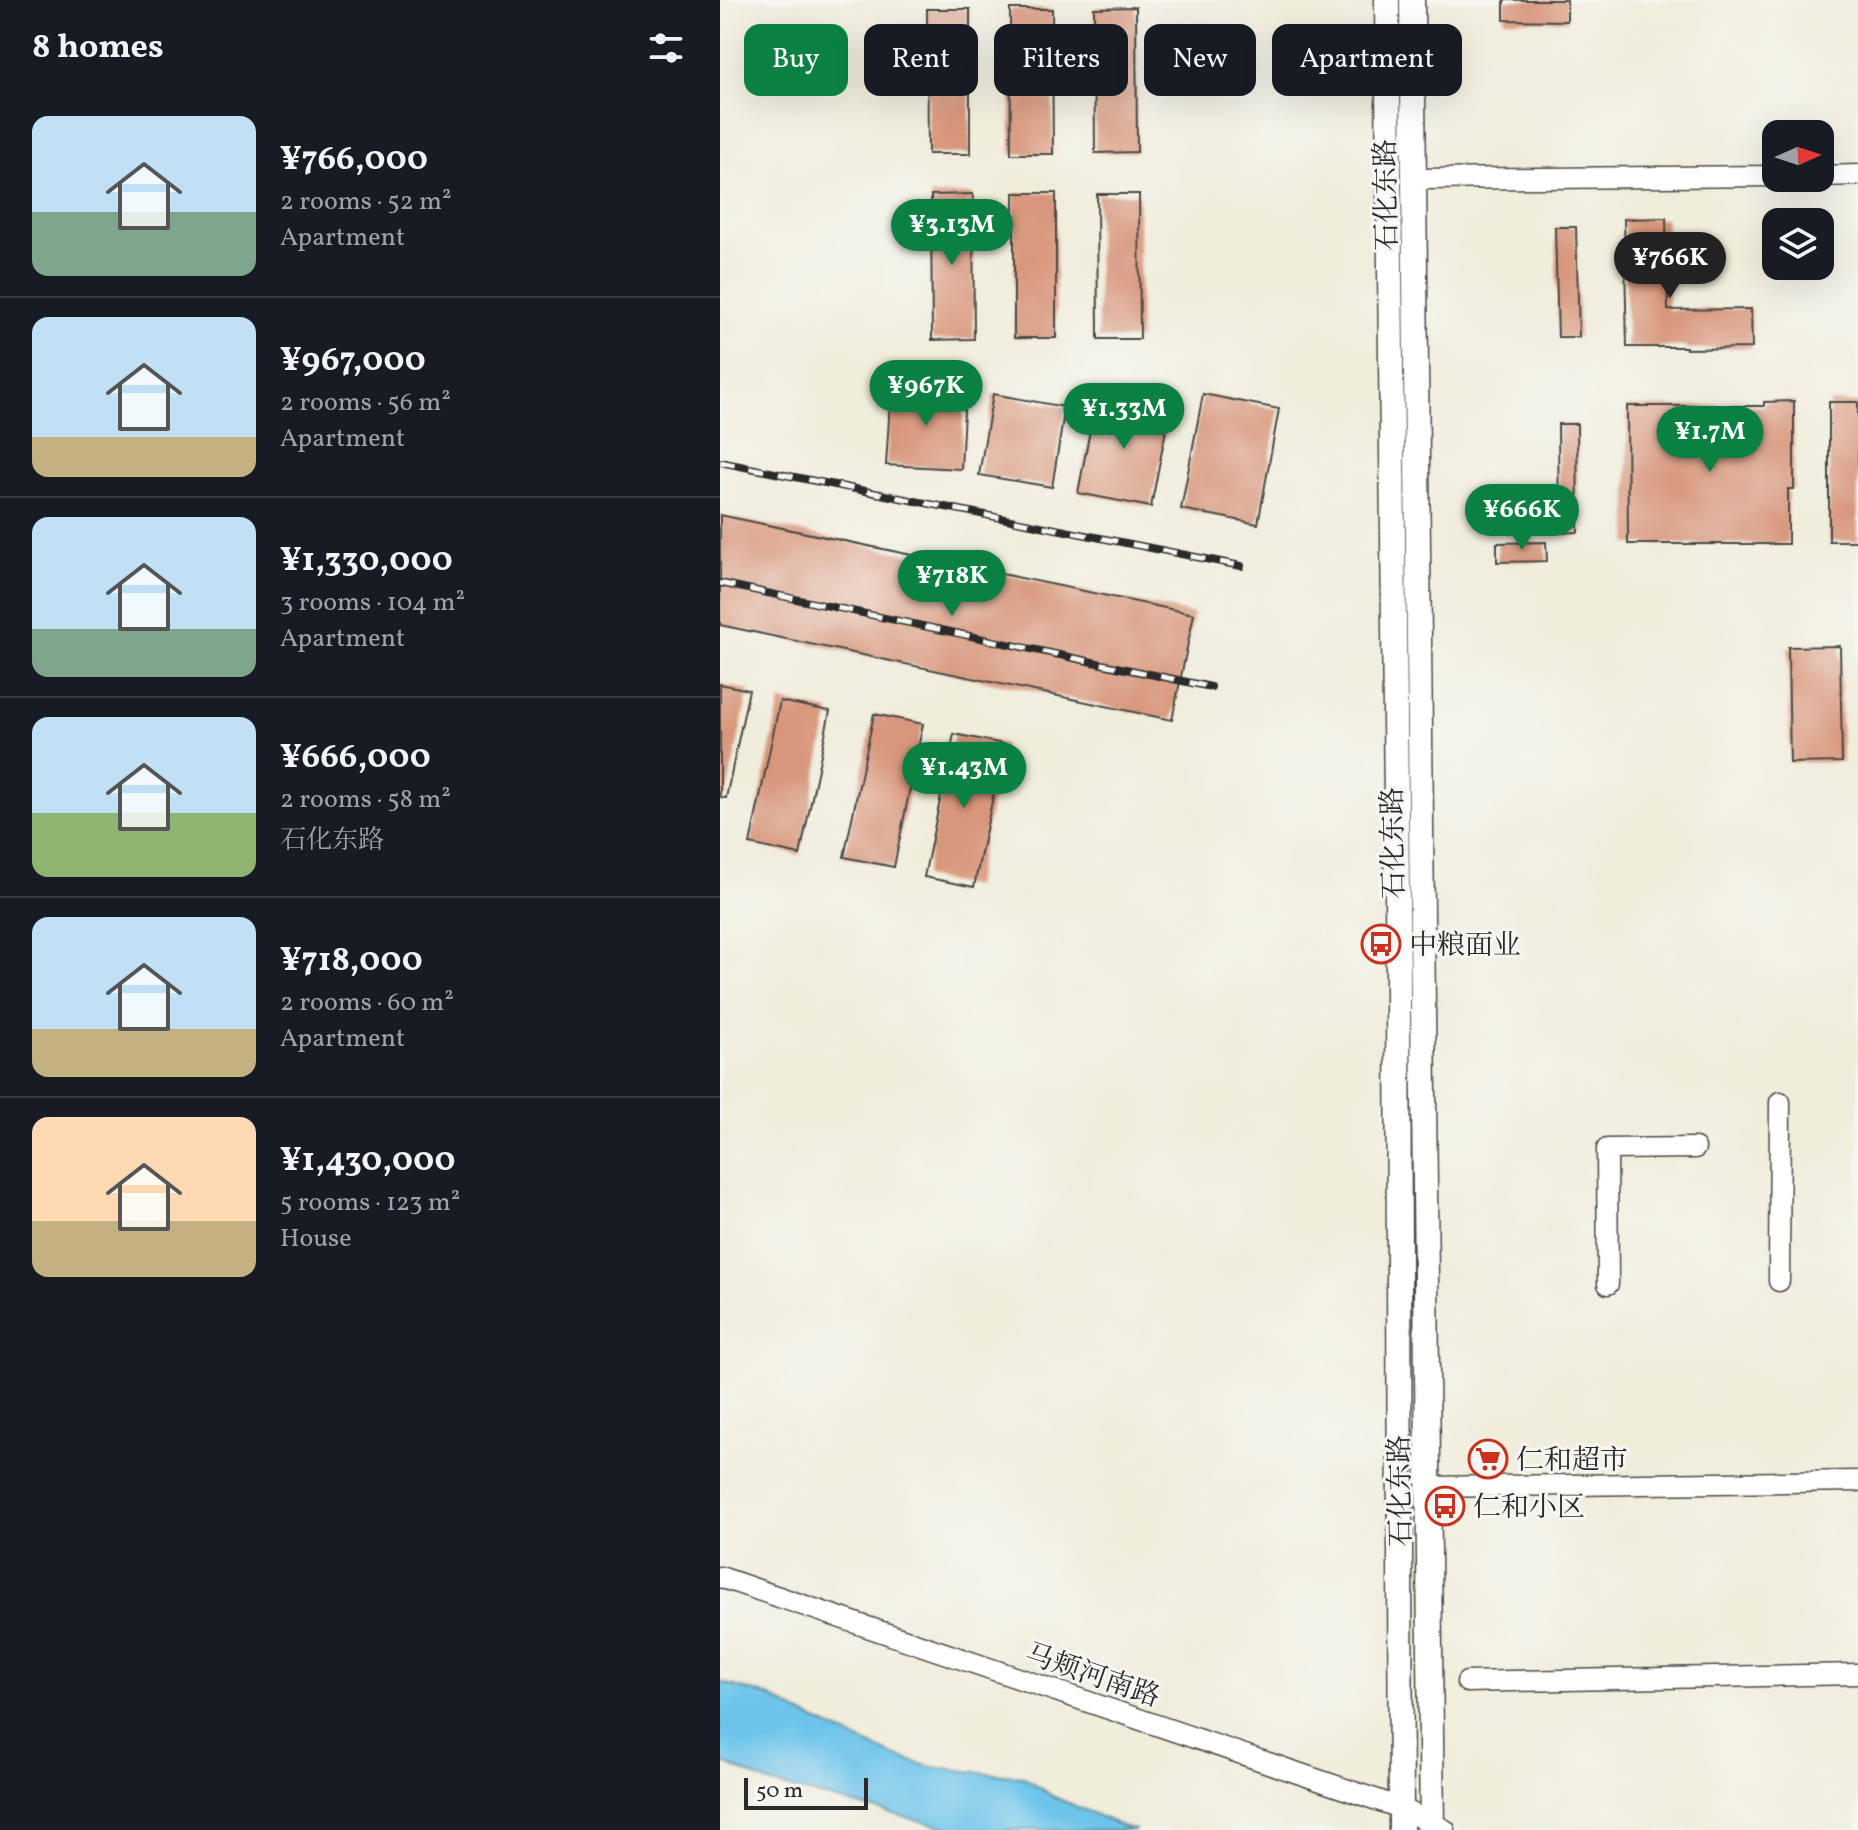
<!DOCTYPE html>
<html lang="en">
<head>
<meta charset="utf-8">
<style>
  body { margin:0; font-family:Vollkorn,"Noto Serif SC",serif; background:#20242c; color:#f1f3f6; height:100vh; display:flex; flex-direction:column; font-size:30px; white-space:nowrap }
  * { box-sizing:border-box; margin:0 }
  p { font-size:26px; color:#9ea1a6 }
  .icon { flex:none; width:44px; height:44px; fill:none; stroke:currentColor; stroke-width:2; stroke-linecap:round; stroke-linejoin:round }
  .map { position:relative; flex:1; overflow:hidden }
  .panel { display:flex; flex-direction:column; background:#171b24; width:720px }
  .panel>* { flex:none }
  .hud { position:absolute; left:24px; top:24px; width:760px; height:72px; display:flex; gap:16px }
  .needle { width:52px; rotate:87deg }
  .buttons { position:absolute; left:1042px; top:120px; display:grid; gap:16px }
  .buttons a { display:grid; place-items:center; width:72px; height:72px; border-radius:16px; background:#171b24; box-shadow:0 8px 32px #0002; font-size:40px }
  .scale { position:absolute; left:24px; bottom:20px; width:124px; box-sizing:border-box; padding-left:8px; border:4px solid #2b2b2b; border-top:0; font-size:22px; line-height:28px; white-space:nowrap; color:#2b2b2b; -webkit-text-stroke:6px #f6f6f2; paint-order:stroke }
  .price { position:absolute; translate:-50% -68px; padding:0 18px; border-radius:28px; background:#0b8043; color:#fff; font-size:26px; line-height:52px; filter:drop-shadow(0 2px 4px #0008) }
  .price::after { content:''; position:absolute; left:50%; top:48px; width:24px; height:18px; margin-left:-12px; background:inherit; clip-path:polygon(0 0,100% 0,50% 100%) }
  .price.selected { background:#222; color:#fff }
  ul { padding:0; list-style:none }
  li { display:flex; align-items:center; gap:24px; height:200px; padding:0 32px }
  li+li { border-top:2px solid #363941 }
  li span { display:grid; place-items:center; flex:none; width:224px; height:160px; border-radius:16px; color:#555 }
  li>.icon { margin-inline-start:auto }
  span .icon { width:96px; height:96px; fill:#fffc; stroke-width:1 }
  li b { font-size:34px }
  h2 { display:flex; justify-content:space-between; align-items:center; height:96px; padding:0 32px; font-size:34px }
  .pill { padding:0 28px; border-radius:16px; background:#171b24; box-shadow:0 8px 32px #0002; font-size:28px; line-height:72px }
  .pill.selected { background:#0b8043; color:#fff }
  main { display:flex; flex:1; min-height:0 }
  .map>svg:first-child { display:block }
  .water { fill:#6dc4ea; stroke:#4c788a; stroke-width:2 }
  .building { fill:#d8977c }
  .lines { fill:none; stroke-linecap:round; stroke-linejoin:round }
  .minor-casing { stroke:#494845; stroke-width:23 }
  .major-casing { stroke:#494845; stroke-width:27 }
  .minor { stroke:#fff; stroke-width:20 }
  .major { stroke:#fff; stroke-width:24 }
  .rail-casing { stroke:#2b2b2b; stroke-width:8 }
  .rail { stroke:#f6f6f2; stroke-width:5; stroke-dasharray:15; stroke-linecap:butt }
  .labels { text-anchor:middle; stroke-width:6; stroke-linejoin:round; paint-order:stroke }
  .street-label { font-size:28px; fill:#2b2b2b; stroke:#f6f6f2 }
  .poi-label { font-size:28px; fill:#2b2b2b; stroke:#f6f6f2; text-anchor:start }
</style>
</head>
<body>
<main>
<section class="panel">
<h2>8 homes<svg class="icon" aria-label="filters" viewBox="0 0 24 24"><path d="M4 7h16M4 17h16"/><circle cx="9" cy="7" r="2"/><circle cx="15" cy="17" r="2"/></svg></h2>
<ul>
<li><span style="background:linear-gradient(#bfe0f5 60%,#7fa58c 0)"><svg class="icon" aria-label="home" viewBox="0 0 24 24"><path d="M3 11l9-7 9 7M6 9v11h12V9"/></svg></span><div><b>¥766,000</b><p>2 rooms · 52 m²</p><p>Apartment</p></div></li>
<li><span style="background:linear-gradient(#bfe0f5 75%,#c2b280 0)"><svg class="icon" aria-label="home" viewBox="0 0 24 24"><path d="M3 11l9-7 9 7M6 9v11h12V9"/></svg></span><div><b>¥967,000</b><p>2 rooms · 56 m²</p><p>Apartment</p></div></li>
<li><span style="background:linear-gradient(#bfe0f5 70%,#7fa58c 0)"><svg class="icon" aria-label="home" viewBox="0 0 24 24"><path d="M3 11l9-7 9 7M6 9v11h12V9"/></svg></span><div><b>¥1,330,000</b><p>3 rooms · 104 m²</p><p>Apartment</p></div></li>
<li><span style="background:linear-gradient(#bfe0f5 60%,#8fb573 0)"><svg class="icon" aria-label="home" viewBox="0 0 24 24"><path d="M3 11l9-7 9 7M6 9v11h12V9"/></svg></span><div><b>¥666,000</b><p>2 rooms · 58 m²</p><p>石化东路</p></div></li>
<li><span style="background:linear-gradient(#bfe0f5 70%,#c2b280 0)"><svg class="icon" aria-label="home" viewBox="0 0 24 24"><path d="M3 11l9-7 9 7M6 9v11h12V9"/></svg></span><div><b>¥718,000</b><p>2 rooms · 60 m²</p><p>Apartment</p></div></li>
<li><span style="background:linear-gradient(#ffd9b3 65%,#c2b280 0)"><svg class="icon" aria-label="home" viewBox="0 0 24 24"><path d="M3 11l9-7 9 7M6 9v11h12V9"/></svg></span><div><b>¥1,430,000</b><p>5 rooms · 123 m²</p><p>House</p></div></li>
</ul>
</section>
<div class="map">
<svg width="1138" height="1830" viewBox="0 0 1138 1830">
  <rect width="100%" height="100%" fill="#f6f6f2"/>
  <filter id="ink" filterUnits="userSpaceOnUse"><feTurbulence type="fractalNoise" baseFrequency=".0125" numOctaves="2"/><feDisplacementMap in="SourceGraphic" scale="16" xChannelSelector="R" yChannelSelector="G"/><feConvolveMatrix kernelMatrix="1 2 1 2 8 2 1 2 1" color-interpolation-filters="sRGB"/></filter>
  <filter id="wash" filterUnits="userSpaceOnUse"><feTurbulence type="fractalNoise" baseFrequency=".006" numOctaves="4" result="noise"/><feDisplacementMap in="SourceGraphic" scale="32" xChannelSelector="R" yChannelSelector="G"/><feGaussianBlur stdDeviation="1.8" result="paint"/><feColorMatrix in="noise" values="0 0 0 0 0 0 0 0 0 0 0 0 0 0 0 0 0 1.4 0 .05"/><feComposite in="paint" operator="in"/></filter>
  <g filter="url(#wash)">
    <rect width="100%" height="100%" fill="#f0eddb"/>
    <path class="water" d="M0,1682L49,1696L79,1713L174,1756L211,1767L303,1777L334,1797L405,1827L416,1830H237L49,1783L0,1761Z"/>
    <g id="blocks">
      <path class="building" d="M784,0H847V21L784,20Z
        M416,7L417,152L375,153L374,8Z
        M207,9H250V154H208Z
        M290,9H332L333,154H291Z
        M294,193H336V338H294Z
        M253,194L254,339L212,340L211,195Z
        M377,194H419L420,339H378Z
        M946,218L948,310L1031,309L1032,348L966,349V347H907L904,219Z
        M835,227H856L859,337H838Z
        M171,387L245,392L241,469L166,465Z
        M273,394L345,407L332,487L259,475Z
        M377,394L450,409L431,507L358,493Z
        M483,394L559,409L538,524L461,509Z
        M1074,401V489H1068V544H908L907,406H1044V402Z
        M1109,402H1138V541H1109Z
        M838,424H857L858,532L839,533Z
        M0,515L474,614L452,720L0,625Z
        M826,542L827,561L777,562V543Z
        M1120,646L1122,762L1070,763L1068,647Z
        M0,684L29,690L6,798L0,797Z
        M60,701L110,711L80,855L30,844Z
        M154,714L203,724L174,867L124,857Z
        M234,734L284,744L254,887L204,877Z"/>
    </g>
  </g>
  <g filter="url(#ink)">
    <use href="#blocks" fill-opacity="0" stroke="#494845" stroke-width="2"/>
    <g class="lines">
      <g class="minor-casing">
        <path id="minor" d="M1100,176L1138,175
          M695,179L1056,176
          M1059,1281L1060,1102
          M888,1284L887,1149L975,1148
          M709,1487L1138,1481
          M0,1577L681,1808L725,1830
          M747,1682L1138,1674"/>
      </g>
      <g class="major-casing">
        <path id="major" d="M667,0L678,980L681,1830
          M692,0L712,1830"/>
      </g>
      <use href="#minor" class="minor"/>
      <use href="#major" class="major"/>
      <g class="rail-casing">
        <path id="rail" d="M0,462L521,566
          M0,583L491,687"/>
      </g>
      <use href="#rail" class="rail"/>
    </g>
  </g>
  <defs>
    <g id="bus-ring" transform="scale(2)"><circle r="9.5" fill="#f6f6f2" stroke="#c8321e" stroke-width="1.5"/><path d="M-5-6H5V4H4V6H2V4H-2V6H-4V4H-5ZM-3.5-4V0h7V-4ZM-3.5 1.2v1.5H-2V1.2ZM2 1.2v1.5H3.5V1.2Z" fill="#c8321e"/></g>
    <g id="supermarket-ring" transform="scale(2)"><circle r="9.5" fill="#f6f6f2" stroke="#c8321e" stroke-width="1.5"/><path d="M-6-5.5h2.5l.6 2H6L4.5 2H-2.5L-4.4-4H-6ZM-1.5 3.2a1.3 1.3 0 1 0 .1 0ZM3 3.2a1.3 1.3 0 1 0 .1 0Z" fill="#c8321e"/></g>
  </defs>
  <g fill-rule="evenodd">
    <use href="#bus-ring" x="661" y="944"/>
    <use href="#supermarket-ring" x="768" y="1459"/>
    <use href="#bus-ring" x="725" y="1506"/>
  </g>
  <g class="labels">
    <g class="street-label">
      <text transform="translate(665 195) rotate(-91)" y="10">石化东路</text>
      <text transform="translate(672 843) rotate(-91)" y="10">石化东路</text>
      <text transform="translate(679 1491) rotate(-91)" y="10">石化东路</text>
      <text transform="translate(373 1674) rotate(19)" y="10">马颊河南路</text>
    </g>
    <g class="poi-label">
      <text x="689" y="954">中粮面业</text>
      <text x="796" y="1469">仁和超市</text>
      <text x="753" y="1516">仁和小区</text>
    </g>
  </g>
</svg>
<div class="buttons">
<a><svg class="needle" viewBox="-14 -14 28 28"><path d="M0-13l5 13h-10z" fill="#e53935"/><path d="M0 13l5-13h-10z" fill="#9ea1a6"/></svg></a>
<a><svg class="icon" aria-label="layers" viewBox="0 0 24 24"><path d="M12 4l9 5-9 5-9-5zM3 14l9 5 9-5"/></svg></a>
</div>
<div class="scale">50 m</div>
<b class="price" style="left:232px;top:267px">¥3.13M</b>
<b class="price selected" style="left:950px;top:300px">¥766K</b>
<b class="price" style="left:206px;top:428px">¥967K</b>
<b class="price" style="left:404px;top:451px">¥1.33M</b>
<b class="price" style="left:990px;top:474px">¥1.7M</b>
<b class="price" style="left:802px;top:552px">¥666K</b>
<b class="price" style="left:232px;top:618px">¥718K</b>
<b class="price" style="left:244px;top:810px">¥1.43M</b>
<div class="hud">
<a class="pill selected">Buy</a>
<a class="pill">Rent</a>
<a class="pill">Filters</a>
<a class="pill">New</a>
<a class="pill">Apartment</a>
</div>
</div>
</main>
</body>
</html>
